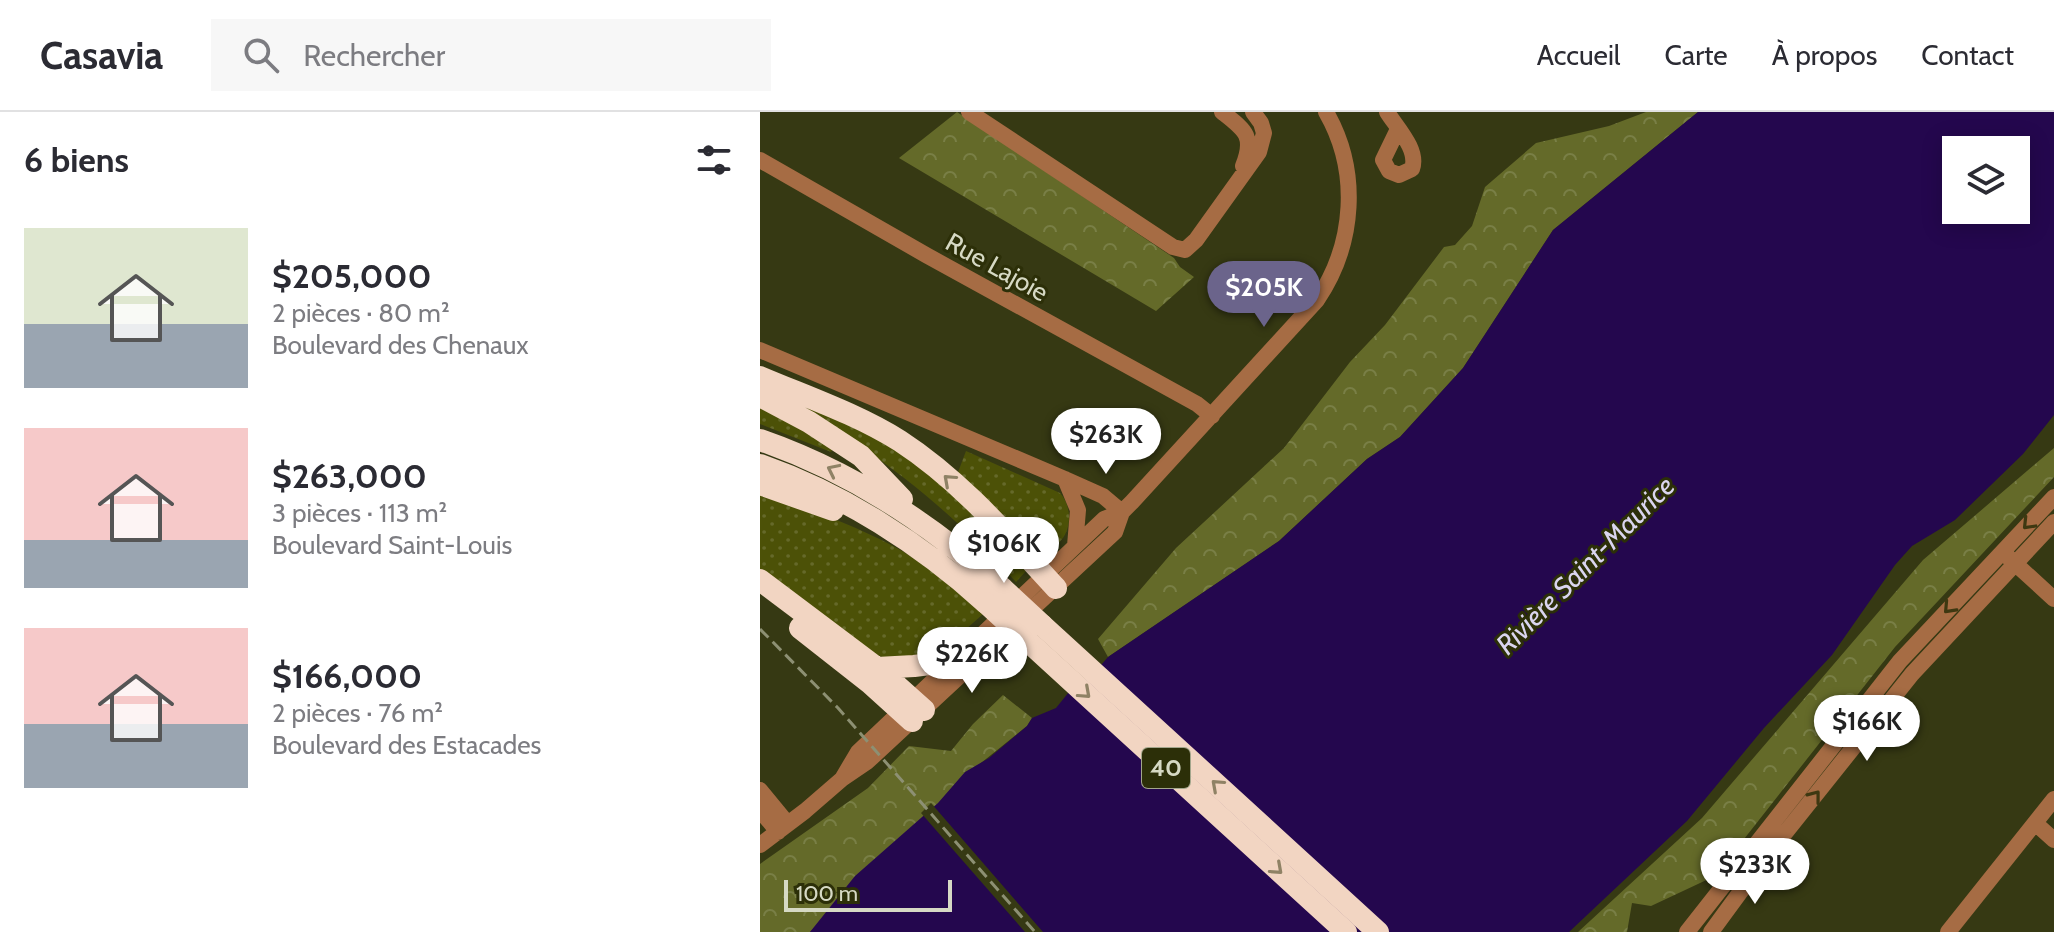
<!DOCTYPE html>
<html lang="fr">
<head>
<meta charset="utf-8">
<style>
  body { margin:0; font-family:Cabin,sans-serif; background:#f7f7f7; color:#2b2b33; height:100vh; display:flex; flex-direction:column; font-size:30px; white-space:nowrap }
  * { box-sizing:border-box; margin:0 }
  p { font-size:26px; color:#7c7c81 }
  .icon { flex:none; width:44px; height:44px; fill:none; stroke:currentColor; stroke-width:2; stroke-linecap:round; stroke-linejoin:round }
  .map { position:relative; flex:1; overflow:hidden }
  .side { display:flex; flex-direction:column; background:#fff; width:760px }
  .side>* { flex:none }
  .buttons { position:absolute; left:1182px; top:24px; display:grid; gap:16px }
  .buttons a { display:grid; place-items:center; width:88px; height:88px; border-radius:0px; background:#fff; box-shadow:0 4px 20px #0003; font-size:40px }
  .scale { position:absolute; left:24px; bottom:20px; width:168px; box-sizing:border-box; padding-left:8px; border:4px solid #d6d9c4; border-top:0; font-size:22px; line-height:28px; white-space:nowrap; color:#d6d9c4; -webkit-text-stroke:6px #2c2f08; paint-order:stroke }
  .price { position:absolute; translate:-50% -68px; padding:0 18px; border-radius:28px; background:#fff; color:#222; font-size:26px; line-height:52px; filter:drop-shadow(0 2px 4px #0008) }
  .price::after { content:''; position:absolute; left:50%; top:48px; width:24px; height:18px; margin-left:-12px; background:inherit; clip-path:polygon(0 0,100% 0,50% 100%) }
  .price.on { background:#6b648b; color:#fff }
  ul { padding:0; list-style:none }
  li { display:flex; align-items:center; gap:24px; height:200px; padding:0 24px }
  li span { display:grid; place-items:center; flex:none; width:224px; height:160px; border-radius:0px; color:#555 }
  li>.icon { margin-inline-start:auto }
  span .icon { width:96px; height:96px; fill:#fffc; stroke-width:1 }
  li b { font-size:34px }
  h2 { display:flex; justify-content:space-between; align-items:center; height:96px; padding:0 24px; font-size:34px }
  header { display:flex; align-items:center; gap:48px; box-sizing:border-box; height:112px; padding:0 40px; background:#fff; border-bottom:2px solid #e1e1e2 }
  header strong { font-size:38px }
  nav { display:flex; gap:44px; margin-inline-start:auto; font-size:28px }
  .search { width:560px; height:72px; background:#f7f7f7; display:flex; align-items:center; gap:20px; box-sizing:border-box; padding:0 28px; border-radius:0px; color:#7c7c81; font-size:30px }
  main { display:flex; flex:1; min-height:0 }
  .map>svg:first-child { display:block }
  .grass { fill:url(#grass-dots) }
  .forest { fill:url(#forest-crowns) }
  .water { fill:#24074e; fill-rule:evenodd }
  .pier { fill:#363913 }
  .lines { fill:none; stroke-linecap:round; stroke-linejoin:round }
  .minor { stroke:#a66c44; stroke-width:16 }
  .highway { stroke:#f2d5c2; stroke-width:22 }
  .rail { stroke:#8d9073; stroke-width:3; stroke-dasharray:12 6; stroke-linecap:butt }
  .highway-bridge { stroke:#f2d5c2; stroke-width:22 }
  .oneway { stroke:#8f8265 }
  .oneway2 { stroke:#3e3811 }
  .labels { text-anchor:middle; stroke-width:6; stroke-linejoin:round; paint-order:stroke }
  .shield { fill:#2c2f08; stroke:#a3a68c; stroke-width:2 }
  .shield-label { font-size:24px; font-weight:bold; fill:#d6d9c4 }
  .street-label { font-size:26px; fill:#d6d9c4; stroke:#2c2f08 }
  .water-label { font-size:28px; font-style:italic; fill:#dad5ef; stroke:#2c2f08 }
</style>
</head>
<body>
<header>
<strong>Casavia</strong>
<div class="search"><svg class="icon" aria-label="search" viewBox="0 0 24 24"><circle cx="10" cy="10" r="6"/><path d="M15 15l6 6"/></svg>Rechercher</div>
<nav><a>Accueil</a><a>Carte</a><a>À propos</a><a>Contact</a></nav>
</header>
<main>
<section class="side">
<h2>6 biens<svg class="icon" aria-label="filters" viewBox="0 0 24 24"><path d="M4 7h16M4 17h16"/><circle cx="9" cy="7" r="2"/><circle cx="15" cy="17" r="2"/></svg></h2>
<ul>
<li><span style="background:linear-gradient(#dfe7d0 60%,#9aa5b1 0)"><svg class="icon" aria-label="home" viewBox="0 0 24 24"><path d="M3 11l9-7 9 7M6 9v11h12V9"/></svg></span><div><b>$205,000</b><p>2 pièces · 80 m²</p><p>Boulevard des Chenaux</p></div></li>
<li><span style="background:linear-gradient(#f6c9c9 70%,#9aa5b1 0)"><svg class="icon" aria-label="home" viewBox="0 0 24 24"><path d="M3 11l9-7 9 7M6 9v11h12V9"/></svg></span><div><b>$263,000</b><p>3 pièces · 113 m²</p><p>Boulevard Saint-Louis</p></div></li>
<li><span style="background:linear-gradient(#f6c9c9 60%,#9aa5b1 0)"><svg class="icon" aria-label="home" viewBox="0 0 24 24"><path d="M3 11l9-7 9 7M6 9v11h12V9"/></svg></span><div><b>$166,000</b><p>2 pièces · 76 m²</p><p>Boulevard des Estacades</p></div></li>
</ul>
</section>
<div class="map">
<svg width="1294" height="820" viewBox="0 0 1294 820">
  <defs>
    <pattern id="grass-dots" width="8" height="8" patternUnits="userSpaceOnUse" patternTransform="scale(2)"><rect width="8" height="8" fill="#4c5107"/><path d="M2 2h.1M6 6h.1" fill="none" stroke="#65692a" stroke-width="1.8" stroke-linecap="round"/></pattern>
    <pattern id="forest-crowns" width="20" height="18" patternUnits="userSpaceOnUse" patternTransform="scale(2)"><rect width="20" height="18" fill="#646a29"/><path d="M2 6a3 3 0 1 1 6 0M12 15a3 3 0 1 1 6 0" fill="none" stroke="#797f46"/></pattern>
  </defs>
  <rect width="100%" height="100%" fill="#363913"/>
  <path class="grass" d="M0,272L80,305L168,357L267,458L256,470C231,444 205,417 177,393C123,345 61,309 0,272Z
    M0,292L73,336L71,340L0,312Z
    M206,339L300,381C319,402 307,443 274,437L197,363Z
    M0,380C49,398 99,414 144,440C173,458 197,480 223,502L195,527L175,540V543L125,546L117,543L0,459Z"/>
  <path class="forest" d="M197,0L414,146L420,155L434,165L396,199L139,46Z
    M886,0H938L793,118L703,256L640,325L607,347L519,429L348,545L338,527L416,436L524,336L590,250L625,213L684,135L695,133L712,114L725,75L776,31L849,14Z
    M1294,336V365L1135,535L955,764L891,794L872,791L867,820H818L942,706L1163,448Z
    M243,583L272,606L267,614L216,655L50,820H0V752L108,676L149,634L191,639L213,612Z"/>
  <path class="water" d="M938,0H1294V303L1263,342L1195,408L1152,434L1135,453L1072,543L1004,616L927,709L809,820H50L95,764L178,691L205,660L229,646L267,614L272,606L296,596L309,580L336,559L348,545L519,429L607,347L640,325L703,256L793,118ZM1196,38H1256V98H1196Z"/>
  <path class="pier" d="M171,691L283,820H284H265L161,701Z"/>
  <g class="lines">
    <path class="minor" d="M209,0L413,135L425,138L436,128L499,40L504,21L501,11L493,0
      M462,0C485,18 495,24 483,54
      M627,0C637,16 659,38 652,57L639,63L629,59L623,48L638,17
      M0,48L166,143L437,292L452,304
      M0,238L305,367L343,384L362,400
      M305,367L318,398L315,434
      M1248,445L1294,487
      M82,667L98,640L344,407L362,400L372,390L557,188C595,132 600,59 566,0
      M0,678L28,712
      M0,698L18,720
      M1275,711L1294,728
      M0,733L45,699L82,667L107,650L355,420L362,400
      M927,820L1140,549L1294,385
      M951,820L1006,745L1152,562L1294,410
      M1188,820L1294,687"/>
    <path class="highway" d="M0,265C47,285 97,302 140,329C200,368 248,424 296,476
      M0,284L49,310L101,344L142,387
      M0,328C92,360 170,411 242,476
      M0,353C83,382 161,432 226,491
      M0,372L73,398
      M0,468L117,556L164,598
      M282,513L618,820
      M40,516L110,571L152,609
      M117,556L154,554L193,549"/>
    <path class="rail" d="M0,517L78,596L275,820"/>
    <path class="highway-bridge" d="M242,476L282,513
      M226,491L586,820"/>
  </g>
  <defs><path id="oneway-chevron" d="M-2-3.5L2.5 0L-2 3.5" fill="none" stroke-width="1.6" stroke-linecap="round" stroke-linejoin="round" transform="scale(2)"/></defs>
  <g class="oneway">
    <use href="#oneway-chevron" transform="translate(73 358) rotate(-154)"/>
    <use href="#oneway-chevron" transform="translate(189 368) rotate(-138)"/>
    <use href="#oneway-chevron" transform="translate(325 581) rotate(42)"/>
    <use href="#oneway-chevron" transform="translate(457 673) rotate(-138)"/>
    <use href="#oneway-chevron" transform="translate(517 757) rotate(42)"/>
  </g>
  <g class="oneway2">
    <use href="#oneway-chevron" transform="translate(1268 412) rotate(134)"/>
    <use href="#oneway-chevron" transform="translate(1189 496) rotate(133)"/>
    <use href="#oneway-chevron" transform="translate(1055 684) rotate(-52)"/>
  </g>
  <g class="labels">
    <rect class="shield" x="382" y="636" width="48" height="40" rx="6"/>
    <g class="shield-label">
      <text x="406" y="664">40</text>
    </g>
    <g class="street-label">
      <text transform="translate(237 155) rotate(29)" y="9">Rue Lajoie</text>
    </g>
    <g class="water-label">
      <text transform="translate(825 453) rotate(-45)" y="10">Rivière Saint-Maurice</text>
    </g>
  </g>
</svg>
<div class="buttons">
<a><svg class="icon" aria-label="layers" viewBox="0 0 24 24"><path d="M12 4l9 5-9 5-9-5zM3 14l9 5 9-5"/></svg></a>
</div>
<div class="scale">100 m</div>
<b class="price on" style="left:504px;top:217px">$205K</b>
<b class="price" style="left:346px;top:364px">$263K</b>
<b class="price" style="left:244px;top:473px">$106K</b>
<b class="price" style="left:212px;top:583px">$226K</b>
<b class="price" style="left:1107px;top:651px">$166K</b>
<b class="price" style="left:995px;top:794px">$233K</b>
</div>
</main>
</body>
</html>
